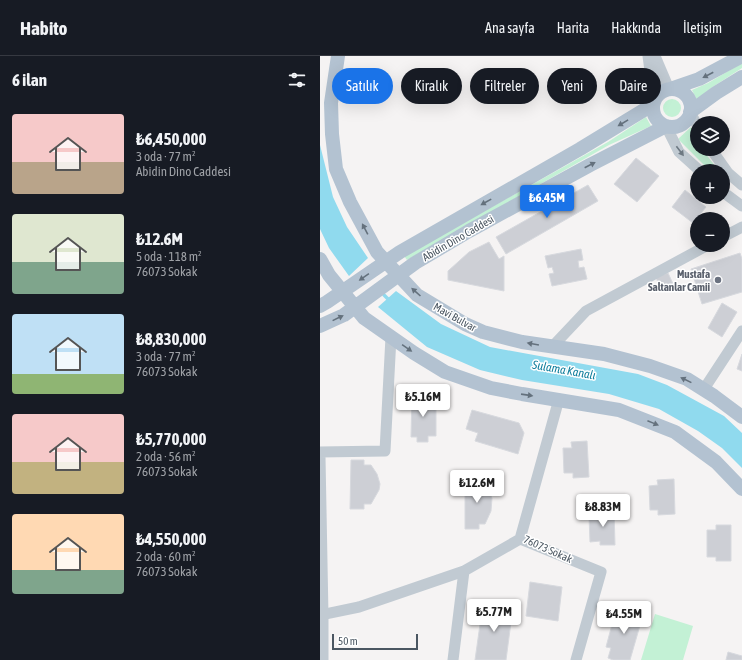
<!DOCTYPE html>
<html lang="tr">
<head>
<meta charset="utf-8">
<style>
  body { margin:0; font-family:"Asap Condensed",sans-serif; background:#242831; color:#f1f3f6; height:100vh; display:flex; flex-direction:column; font-size:15px; white-space:nowrap }
  * { box-sizing:border-box; margin:0 }
  p { font-size:13px; color:#9ea1a6 }
  .icon { flex:none; width:22px; height:22px; fill:none; stroke:currentColor; stroke-width:2; stroke-linecap:round; stroke-linejoin:round }
  .map { position:relative; flex:1; overflow:hidden }
  .panel { display:flex; flex-direction:column; background:#171b24; width:320px }
  .panel>* { flex:none }
  .top-card { position:absolute; left:12px; top:12px; width:350px; height:36px; display:flex; gap:8px }
  .controls { position:absolute; left:370px; top:60px; display:grid; gap:8px }
  .controls a { display:grid; place-items:center; width:40px; height:40px; border-radius:50%; background:#171b24; box-shadow:0 4px 16px #0002; font-size:20px }
  .scale { position:absolute; left:12px; bottom:10px; width:86px; box-sizing:border-box; padding-left:4px; border:2px solid #4a5661; border-top:0; font-size:11px; line-height:14px; white-space:nowrap; color:#4a5661; -webkit-text-stroke:3px #fff; paint-order:stroke }
  .price { position:absolute; translate:-50% -34px; padding:0 9px; border-radius:4px; background:#fff; color:#222; font-size:13px; line-height:26px; filter:drop-shadow(0 1px 2px #0008) }
  .price::after { content:''; position:absolute; left:50%; top:24px; width:12px; height:9px; margin-left:-6px; background:inherit; clip-path:polygon(0 0,100% 0,50% 100%) }
  .price.current { background:#1a73e8; color:#fff }
  ul { padding:0; list-style:none }
  li { display:flex; align-items:center; gap:12px; height:100px; padding:0 12px }
  li span { display:grid; place-items:center; flex:none; width:112px; height:80px; border-radius:4px; color:#555 }
  li>.icon { margin-inline-start:auto }
  span .icon { width:48px; height:48px; fill:#fffc; stroke-width:1 }
  li b { font-size:17px }
  h2 { display:flex; justify-content:space-between; align-items:center; height:48px; padding:0 12px; font-size:17px }
  .chip { padding:0 14px; border-radius:18px; background:#171b24; box-shadow:0 4px 16px #0002; font-size:14px; line-height:36px }
  .chip.current { background:#1a73e8; color:#fff }
  header { display:flex; align-items:center; gap:24px; box-sizing:border-box; height:56px; padding:0 20px; background:#171b24; border-bottom:1px solid #363941 }
  header strong { font-size:19px }
  nav { display:flex; gap:22px; margin-inline-start:auto; font-size:14px }
  main { display:flex; flex:1; min-height:0 }
  .map>svg:first-child { display:block }
  .green { fill:#c3f1d5 }
  .water { fill:#90daee }
  .lines { fill:none; stroke-linecap:round; stroke-linejoin:round }
  .stream { stroke:#90daee; stroke-width:3.5 }
  .building { fill:#cdcfd5; stroke:#d7d9de }
  .minor { stroke:#c1cad2; stroke-width:11 }
  .major { stroke:#b3c2d1; stroke-width:14 }
  .oneway { fill:#64717d }
  .oneway2 { fill:#6e7983 }
  .worship-dot { fill:#6b7280; stroke:#fff; stroke-width:1.5 }
  .labels { text-anchor:middle; stroke-width:3; stroke-linejoin:round; paint-order:stroke }
  .street-label { font-size:11px; fill:#4a5661; stroke:#fff }
  .worship-label { font-size:11px; font-weight:bold; fill:#5b616d; stroke:#fff; text-anchor:end }
  .water-label { font-size:12px; font-style:italic; fill:#0c7c9b; stroke:#fff }
</style>
</head>
<body>
<header>
<strong>Habito</strong>
<nav><a>Ana sayfa</a><a>Harita</a><a>Hakkında</a><a>İletişim</a></nav>
</header>
<main>
<section class="panel">
<h2>6 ilan<svg class="icon" aria-label="filters" viewBox="0 0 24 24"><path d="M4 7h16M4 17h16"/><circle cx="9" cy="7" r="2"/><circle cx="15" cy="17" r="2"/></svg></h2>
<ul>
<li><span style="background:linear-gradient(#f6c9c9 60%,#b9a48a 0)"><svg class="icon" aria-label="home" viewBox="0 0 24 24"><path d="M3 11l9-7 9 7M6 9v11h12V9"/></svg></span><div><b>₺6,450,000</b><p>3 oda · 77 m²</p><p>Abidin Dino Caddesi</p></div></li>
<li><span style="background:linear-gradient(#dfe7d0 60%,#7fa58c 0)"><svg class="icon" aria-label="home" viewBox="0 0 24 24"><path d="M3 11l9-7 9 7M6 9v11h12V9"/></svg></span><div><b>₺12.6M</b><p>5 oda · 118 m²</p><p>76073 Sokak</p></div></li>
<li><span style="background:linear-gradient(#bfe0f5 75%,#8fb573 0)"><svg class="icon" aria-label="home" viewBox="0 0 24 24"><path d="M3 11l9-7 9 7M6 9v11h12V9"/></svg></span><div><b>₺8,830,000</b><p>3 oda · 77 m²</p><p>76073 Sokak</p></div></li>
<li><span style="background:linear-gradient(#f6c9c9 60%,#c2b280 0)"><svg class="icon" aria-label="home" viewBox="0 0 24 24"><path d="M3 11l9-7 9 7M6 9v11h12V9"/></svg></span><div><b>₺5,770,000</b><p>2 oda · 56 m²</p><p>76073 Sokak</p></div></li>
<li><span style="background:linear-gradient(#ffd9b3 70%,#7fa58c 0)"><svg class="icon" aria-label="home" viewBox="0 0 24 24"><path d="M3 11l9-7 9 7M6 9v11h12V9"/></svg></span><div><b>₺4,550,000</b><p>2 oda · 60 m²</p><p>76073 Sokak</p></div></li>
</ul>
</section>
<div class="map">
<svg width="422" height="604" viewBox="0 0 422 604">
  <rect width="100%" height="100%" fill="#f5f3f3"/>
  <path class="green" d="M422,7V12L391,32L377,44L372,34L388,27Z
    M343 52a9 9 0 1 1 18 0a9 9 0 1 1-18 0Z
    M326,61L331,70L289,89L87,204L84,200L288,86Z
    M371,71L377,84V93H382L399,115H390L358,83Z
    M335,558L373,570L363,604H321Z"/>
  <path class="water" d="M0,89L13,141L27,171L48,202L29,220L9,192L0,173Z
    M76,235L121,268L170,291L318,318L347,329L404,360L422,377V412L402,392L378,375L339,353L289,338L202,324L160,314L107,291L58,251Z"/>
  <g class="lines">
    <path class="stream" d="M64,239L70,245"/>
  </g>
  <path class="building" d="M316,102L339,120L317,146L294,128Z
    M268,129L278,145L186,198L176,181Z
    M365,134L386,151L373,167L352,151Z
    M169,186L179,203L184,200V235L128,224V215L149,196Z
    M261,193L263,204L258,205L259,212L264,211L267,223L232,230L229,218L234,217L232,211L228,212L225,200Z
    M420,197L422,203V236L382,248L371,213Z
    M348,217L354,230L341,235L336,221Z
    M402,247L417,256L402,281L388,272Z
    M422,298V315L417,313Z
    M97,338L108,339V344L116,345V380H108V386H97V381H91L92,341H97Z
    M152,354L199,367L204,377L198,398L155,385L158,377L146,373Z
    M267,385L269,421L253,422V417H244L243,392H252L251,386Z
    M31,404H44V409H51L57,418L60,428L59,434L51,448H44V453H30Z
    M354,423L355,458L338,459V454H330L329,430L338,429L337,424Z
    M145,424H159V429H165L172,442L171,455L165,468H159V473H145Z
    M279,454H294L295,489H280V485L270,486L269,460L280,459Z
    M396,469H411V505H396V501H387V474H396Z
    M210,526L242,531L238,565L206,560Z
    M163,547L193,551L186,604H155Z
    M303,553L323,559L310,604H293L288,602L291,592L286,591L294,561L300,563Z
    M408,596L422,600V604H406Z"/>
  <g class="lines">
    <path class="minor" d="M328,0L334,44
      M335,0L349,33
      M370,56L377,69
      M346,70L359,96L380,115
      M391,93L408,117L422,129
      M403,136L422,150
      M403,181L422,171
      M232,291L266,255L388,189
      M384,333L422,275
      M239,343L200,483L281,516L256,604
      M0,396L65,395L71,281
      M0,401L3,559V604
      M0,559L39,551L144,515L200,483
      M133,604L144,515"/>
    <path class="major" d="M18,0L11,47L12,78L16,113L30,146L57,196L97,239L145,268L163,276L202,286L284,298L330,310L367,323L394,340L422,361
      M350,33L379,23L422,0
      M333 52a19 19 0 1 1 38 0a19 19 0 1 1-38 0Z
      M370,56L396,37L422,21
      M0,203L9,219L44,262L94,297L125,316L171,332L202,338L299,354L355,376L396,406L422,433
      M0,250L7,246L80,196L260,93L324,54L334,44
      M0,270L24,259L95,207L149,175L270,109L346,70"/>
  </g>
  <defs><path id="oneway-solid" d="M-6-.8H1V-3.2L6.5 0L1 3.2V.8H-6Z"/></defs>
  <g class="oneway">
    <use href="#oneway-solid" transform="translate(388 19) rotate(152)"/>
    <use href="#oneway-solid" transform="translate(303 67) rotate(149)"/>
    <use href="#oneway-solid" transform="translate(270 109) rotate(-27)"/>
    <use href="#oneway-solid" transform="translate(166 146) rotate(151)"/>
    <use href="#oneway-solid" transform="translate(45 173) rotate(-118)"/>
    <use href="#oneway-solid" transform="translate(44 221) rotate(145)"/>
    <use href="#oneway-solid" transform="translate(96 236) rotate(-138)"/>
    <use href="#oneway-solid" transform="translate(18 262) rotate(-26)"/>
    <use href="#oneway-solid" transform="translate(213 288) rotate(-170)"/>
    <use href="#oneway-solid" transform="translate(87 292) rotate(35)"/>
    <use href="#oneway-solid" transform="translate(366 324) rotate(-154)"/>
    <use href="#oneway-solid" transform="translate(207 339) rotate(8)"/>
    <use href="#oneway-solid" transform="translate(333 367) rotate(22)"/>
  </g>
  <use class="oneway2" href="#oneway-solid" transform="translate(360 95) rotate(53)"/>
  <circle class="worship-dot" cx="398" cy="224" r="4"/>
  <g class="labels">
    <g class="street-label">
      <text transform="translate(138 182) rotate(-30)" y="4">Abidin Dino Caddesi</text>
      <text transform="translate(135 261) rotate(29)" y="4">Mavi Bulvar</text>
      <text transform="translate(228 493) rotate(24)" y="4">76073 Sokak</text>
    </g>
    <g class="worship-label">
      <text x="390" y="222">Mustafa<tspan x="390" dy="13">Saltanlar Camii</tspan></text>
    </g>
    <g class="water-label">
      <text transform="translate(244 314) rotate(10)" y="4">Sulama Kanalı</text>
    </g>
  </g>
</svg>
<div class="controls">
<a><svg class="icon" aria-label="layers" viewBox="0 0 24 24"><path d="M12 4l9 5-9 5-9-5zM3 14l9 5 9-5"/></svg></a>
<a>+</a>
<a>−</a>
</div>
<div class="scale">50 m</div>
<b class="price current" style="left:227px;top:163px">₺6.45M</b>
<b class="price" style="left:103px;top:362px">₺5.16M</b>
<b class="price" style="left:157px;top:448px">₺12.6M</b>
<b class="price" style="left:283px;top:472px">₺8.83M</b>
<b class="price" style="left:174px;top:577px">₺5.77M</b>
<b class="price" style="left:304px;top:579px">₺4.55M</b>
<div class="top-card">
<a class="chip current">Satılık</a>
<a class="chip">Kiralık</a>
<a class="chip">Filtreler</a>
<a class="chip">Yeni</a>
<a class="chip">Daire</a>
</div>
</div>
</main>
</body>
</html>
